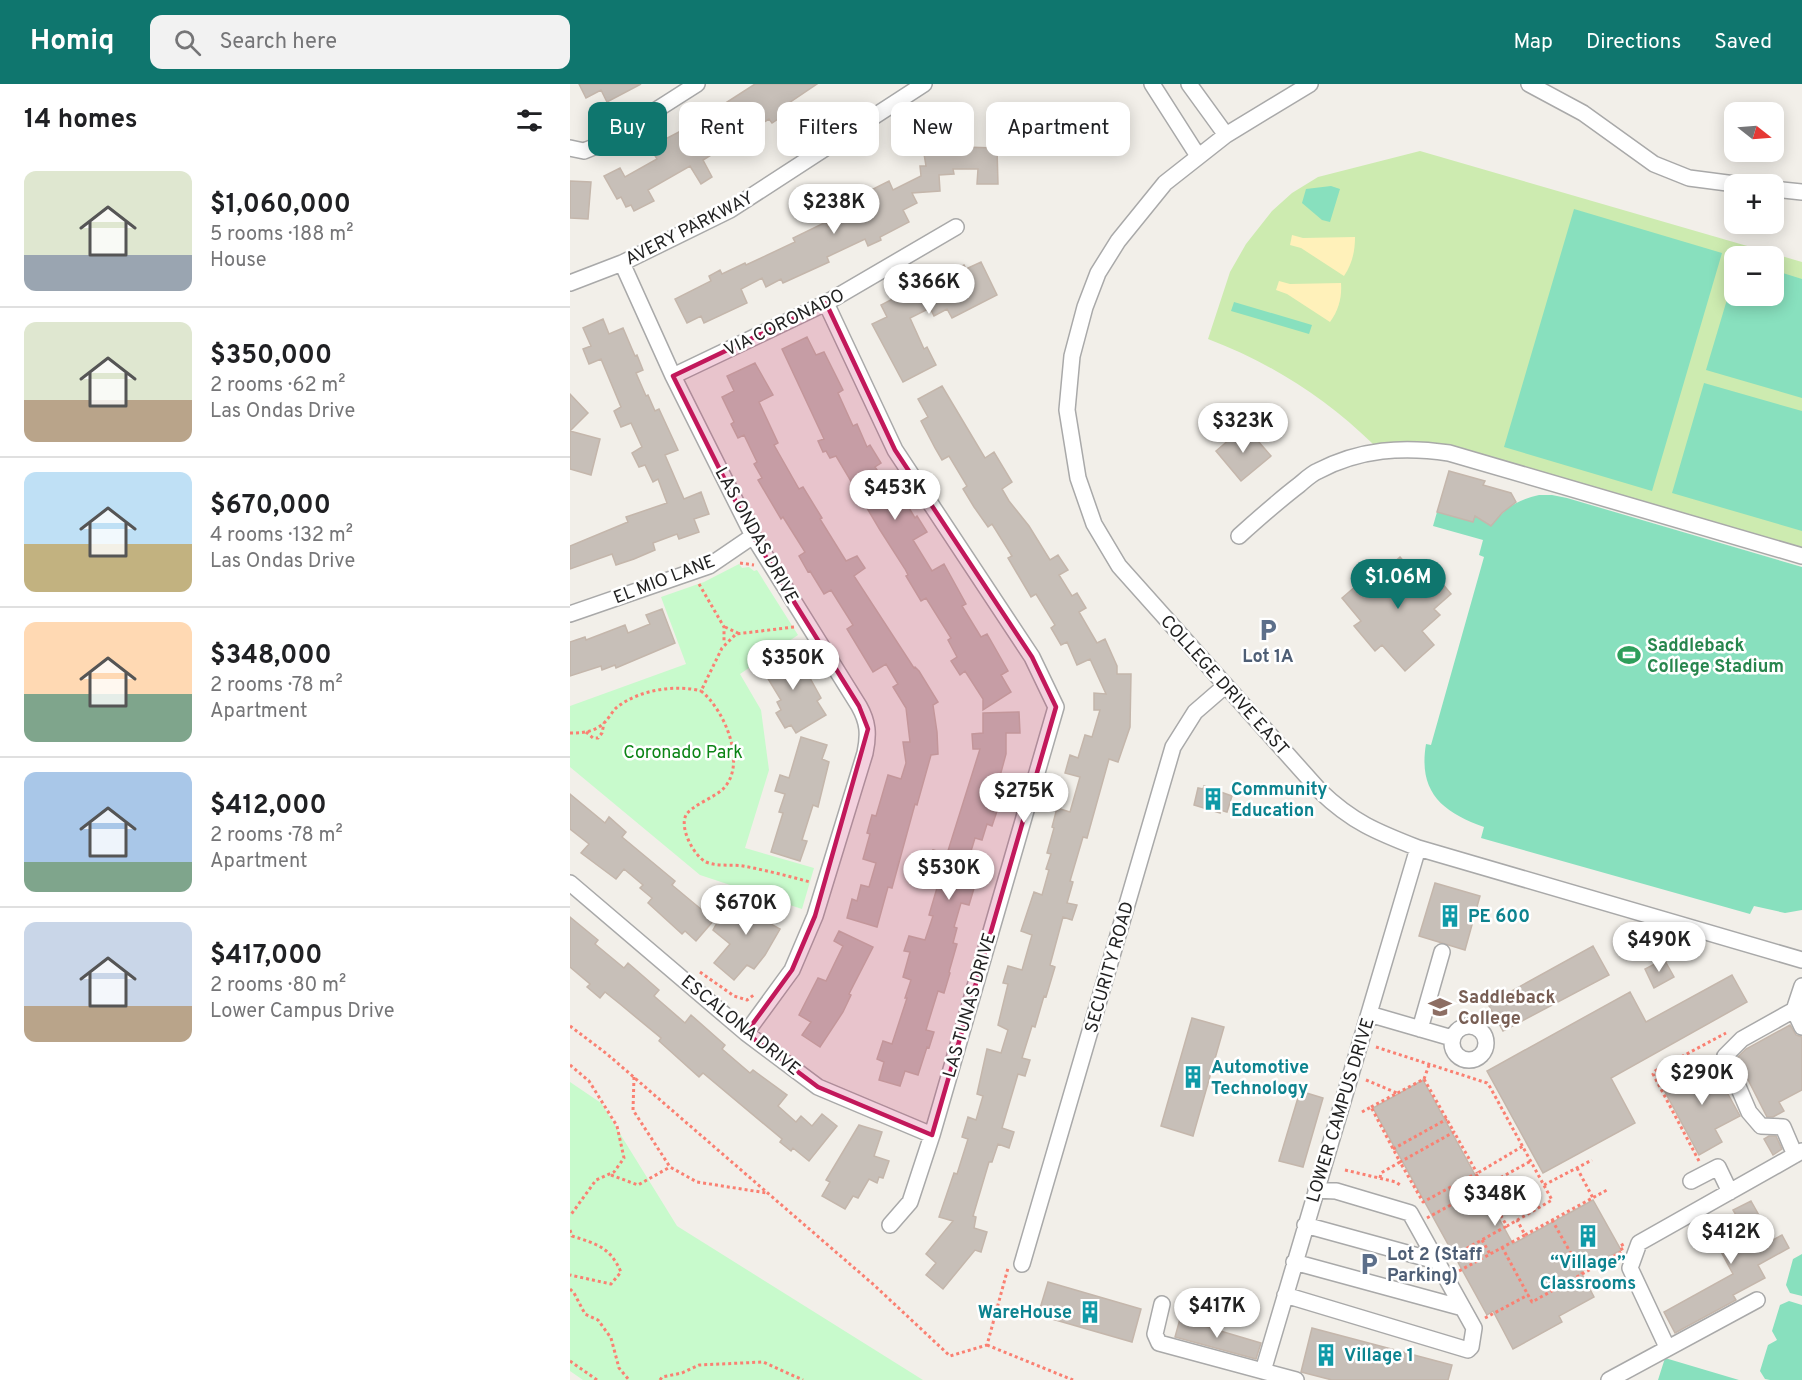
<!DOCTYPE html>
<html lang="en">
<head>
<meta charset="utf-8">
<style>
  body { margin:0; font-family:Overpass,sans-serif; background:#f2f2f2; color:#202124; height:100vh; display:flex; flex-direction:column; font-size:22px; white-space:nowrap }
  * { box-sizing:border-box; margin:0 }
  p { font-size:20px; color:#757577 }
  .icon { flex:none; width:33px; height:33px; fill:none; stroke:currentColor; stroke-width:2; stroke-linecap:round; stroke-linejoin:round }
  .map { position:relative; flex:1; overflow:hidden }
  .panel { display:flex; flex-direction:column; background:#fff; width:570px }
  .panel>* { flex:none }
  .banner { position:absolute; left:18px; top:18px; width:570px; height:54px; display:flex; gap:12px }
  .needle { width:39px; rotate:107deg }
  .controls { position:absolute; left:1154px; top:18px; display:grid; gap:12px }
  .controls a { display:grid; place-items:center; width:60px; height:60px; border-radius:12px; background:#fff; box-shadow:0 3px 15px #0003; font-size:30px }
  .price { position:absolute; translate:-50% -51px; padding:0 14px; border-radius:21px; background:#fff; color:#222; font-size:20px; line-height:39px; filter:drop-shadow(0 2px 3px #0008) }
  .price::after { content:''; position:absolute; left:50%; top:36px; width:18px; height:14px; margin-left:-9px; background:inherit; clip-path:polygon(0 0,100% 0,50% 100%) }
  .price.on { background:#0f766e; color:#fff }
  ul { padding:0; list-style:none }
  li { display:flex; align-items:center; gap:18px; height:150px; padding:0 24px }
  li+li { border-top:2px solid #e0e0e0 }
  li span { display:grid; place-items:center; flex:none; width:168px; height:120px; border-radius:12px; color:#555 }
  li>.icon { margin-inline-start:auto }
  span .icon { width:72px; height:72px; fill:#fffc; stroke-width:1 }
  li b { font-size:26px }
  h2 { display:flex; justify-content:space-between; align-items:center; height:72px; padding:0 24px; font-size:26px }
  .tag { padding:0 21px; border-radius:12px; background:#fff; box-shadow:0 3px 15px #0003; font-size:21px; line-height:54px }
  .tag.on { background:#0f766e; color:#fff }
  header { display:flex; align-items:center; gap:36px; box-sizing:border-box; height:84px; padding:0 30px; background:#0f766e; color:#fff }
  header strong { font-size:28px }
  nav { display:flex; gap:33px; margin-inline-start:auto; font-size:21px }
  .search { width:420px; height:54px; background:#f2f2f2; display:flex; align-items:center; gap:15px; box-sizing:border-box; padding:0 21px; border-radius:12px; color:#757577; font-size:22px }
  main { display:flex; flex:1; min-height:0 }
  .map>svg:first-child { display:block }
  .grass { fill:#cdebb0; fill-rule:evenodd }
  .sand { fill:#fff1ba }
  .park { fill:#c8facc }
  .pitch { fill:#88e0be }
  .building { fill:#c7bfb8; stroke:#c4b6ab; stroke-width:1.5 }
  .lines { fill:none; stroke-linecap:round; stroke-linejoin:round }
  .minor-casing { stroke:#a9a9a9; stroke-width:18 }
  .path { stroke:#fa8072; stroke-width:3; stroke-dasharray:3 3; stroke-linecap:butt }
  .minor { stroke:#fff; stroke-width:15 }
  .marked { fill:#c2185b; fill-opacity:0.2; stroke:#c2185b; stroke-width:4.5; stroke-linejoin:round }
  .labels { text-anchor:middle; stroke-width:5; stroke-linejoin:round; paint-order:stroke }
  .street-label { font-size:18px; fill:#222; stroke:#fff }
  .leisure-label { font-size:18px; font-weight:bold; fill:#27864d; stroke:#fff; text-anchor:start }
  .service-label { font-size:18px; font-weight:bold; fill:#4e5e75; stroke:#fff }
  .park-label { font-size:18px; fill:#0c8416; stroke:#fff }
  .culture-label { font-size:18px; font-weight:bold; fill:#0d838f; stroke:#fff; text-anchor:start }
  .education-label { font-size:18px; font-weight:bold; fill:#785e54; stroke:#fff; text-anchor:start }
</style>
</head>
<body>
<header>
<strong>Homiq</strong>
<div class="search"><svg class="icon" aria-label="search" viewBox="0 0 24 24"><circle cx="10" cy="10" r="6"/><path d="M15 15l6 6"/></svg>Search here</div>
<nav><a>Map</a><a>Directions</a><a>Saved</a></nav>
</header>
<main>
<section class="panel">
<h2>14 homes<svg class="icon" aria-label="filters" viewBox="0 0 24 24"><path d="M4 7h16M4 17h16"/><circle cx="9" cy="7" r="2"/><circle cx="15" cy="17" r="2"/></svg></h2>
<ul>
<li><span style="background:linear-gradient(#dfe7d0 70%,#9aa5b1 0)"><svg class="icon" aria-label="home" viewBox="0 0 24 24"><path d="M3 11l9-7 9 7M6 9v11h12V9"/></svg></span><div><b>$1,060,000</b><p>5 rooms · 188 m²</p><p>House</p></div></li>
<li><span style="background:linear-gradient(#dfe7d0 65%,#b9a48a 0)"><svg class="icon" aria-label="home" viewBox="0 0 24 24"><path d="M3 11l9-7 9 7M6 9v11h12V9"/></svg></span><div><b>$350,000</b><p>2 rooms · 62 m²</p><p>Las Ondas Drive</p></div></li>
<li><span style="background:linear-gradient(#bfe0f5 60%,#c2b280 0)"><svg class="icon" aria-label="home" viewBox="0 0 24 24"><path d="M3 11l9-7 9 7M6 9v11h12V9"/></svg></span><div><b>$670,000</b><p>4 rooms · 132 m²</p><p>Las Ondas Drive</p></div></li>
<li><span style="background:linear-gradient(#ffd9b3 60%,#7fa58c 0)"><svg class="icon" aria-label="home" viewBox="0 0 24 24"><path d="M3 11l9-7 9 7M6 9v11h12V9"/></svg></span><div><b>$348,000</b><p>2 rooms · 78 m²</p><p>Apartment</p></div></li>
<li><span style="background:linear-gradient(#a9c7e8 75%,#7fa58c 0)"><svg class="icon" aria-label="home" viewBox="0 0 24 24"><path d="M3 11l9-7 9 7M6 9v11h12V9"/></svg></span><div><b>$412,000</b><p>2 rooms · 78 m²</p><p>Apartment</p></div></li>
<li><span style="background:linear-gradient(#c9d6e8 70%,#b9a48a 0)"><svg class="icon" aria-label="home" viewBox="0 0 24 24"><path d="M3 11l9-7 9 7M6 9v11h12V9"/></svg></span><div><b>$417,000</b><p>2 rooms · 80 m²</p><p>Lower Campus Drive</p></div></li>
</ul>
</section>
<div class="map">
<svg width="1232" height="1296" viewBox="0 0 1232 1296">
  <rect width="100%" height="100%" fill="#f2efe9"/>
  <path class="grass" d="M850,67L1232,178V464L886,364C856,357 833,356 803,360C754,313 701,279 638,255L660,188L676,160L702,127L722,109L748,93ZM1164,172H1203V212H1164Z"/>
  <path class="sand" d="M722,151L733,154L785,153C785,168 782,180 774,192L731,164L720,161Z
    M709,197L720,200L771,199C772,213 769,226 760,238L717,210L706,206Z"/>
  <path class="park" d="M169,480L172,484L179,483L184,487L187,486L228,551L170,590L191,626L199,686L175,764L244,784L232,825L130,791L0,683V622L116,580L91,513L134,498Z
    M0,998L31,1019L107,1142L353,1296H13L0,1287Z"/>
  <path class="pitch" d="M761,102L770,105L760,138L752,136L732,119L736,105Z
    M1004,125L1152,169L1082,407L934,363Z
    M1203,186L1232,195V314L1136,286L1164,192V212H1203Z
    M664,218L742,241L739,250L661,227Z
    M1134,299L1232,327V447L1102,409Z
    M969,411H982L997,414L1232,483V826L1215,829L1184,822L1180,830L911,754L914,743C872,728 848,708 856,660L861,661L914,473L909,471L913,456L863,442L867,428L903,438L905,432L921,442C934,424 948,416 969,411Z
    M1232,1170V1212L1220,1209L1216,1201L1223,1175Z
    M1219,1217L1232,1221V1296H1200L1195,1295L1190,1287L1198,1261L1207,1256L1202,1247L1210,1221Z
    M1095,1274L1169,1296H1088Z"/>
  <path class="building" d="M9,0H71L37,18L31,6L16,14Z
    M185,0H247L216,21L220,27L202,39L199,35L133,76L142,93L131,100L120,82L78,106L84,117L64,127L61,121L56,123L51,113L47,115L34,92L50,84L55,93L87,75L80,63L124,40L127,47L160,28L154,20Z
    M392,63L427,64L428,100H407L408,85H383L384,90L369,91L370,107L342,109L347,119L333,126L339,138L310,153L311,156L298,162L295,155L257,173L259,178L213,199L211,195L196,203L192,194L171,205L177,219L134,239L131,232L117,239L105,215L141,197L139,192L150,186L152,190L175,179L176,181L225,158L223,154L256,138L258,143L307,119L301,106L319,97L323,106L351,92L350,82H356L354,70L392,67Z
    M0,97L21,98L18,135L0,134Z
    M411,178L427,211L382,234L377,225L364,232L360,224L340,234L354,265L357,263L366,281L333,298L302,240L317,233L311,221L355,198L358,204L379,194L377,189L394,181L396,185Z
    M33,235L39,250L53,244L65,272L67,271L73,286L66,289L76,312L78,311L85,327L89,325L108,366L95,371L114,415L131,408L139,430L124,435L129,448L109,455L107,450L83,459L85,466L64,475L46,481L42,470L0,485V462L58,438L56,433L97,419L88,395L83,398L75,381L69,383L62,369L72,363L61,339L51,343L44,327L51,323L31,275L19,280L13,265L21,262L13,244Z
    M237,253L246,271L254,268L273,306L268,309L283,342L287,340L297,363L300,361L311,379L305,383L313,395L308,399L320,420L332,412L345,434L347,432L357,448L343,456L362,487L374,480L396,520L392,522L411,553L417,550L438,587L431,591L441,608L413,626V615L395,587L390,591L381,577L387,573L378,556L381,554L356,514L351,517L336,492L338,491L335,485L310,446L266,372L260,374L256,367L253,368L248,357L254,355L212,265Z
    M185,279L203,311L189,318L208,359L204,361L229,405L233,403L252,434L250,435L276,477L287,472L295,484L284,492L344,584L345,583L349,587L368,618L363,621L367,648L368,670L361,671L347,721L345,720L322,804L318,803L307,843L277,834L282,815L287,817L291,801L299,803L306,779L293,775L300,750L297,749L302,731L306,732L318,691L331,695L336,679L333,658H340L336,624L323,603L328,600L316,580L303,588L277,545L283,541L261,506L254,510L240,487L238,488L229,472L235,468L213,433L211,435L188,396L192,394L184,380L187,378L174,351L168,354L161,340L164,338L152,313L164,307L157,292Z
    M372,302L415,374L424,368L442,398L432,405L439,417L459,442L480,476L488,471L498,486L489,491L502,512L507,509L516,524L509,528L527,559L535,555L547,582V590H561L560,643L548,678L539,675L517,754L513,753L500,797L503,798L497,819L507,821L502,836L493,833L480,881L485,883L476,913L474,912L465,943L462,942L452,974L460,976L455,992L448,990L432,1044L444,1048L439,1064L428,1060L422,1078H419L403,1132L406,1133L404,1144L417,1148L411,1168L405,1166L373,1205L356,1191L366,1179L356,1170L383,1137L369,1133L384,1089L387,1090L398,1055L392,1053L398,1033L406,1036L413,1012L407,1010L417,965L431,969L438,946L428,941L438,900L433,899L438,882L452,886L462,851L451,847L464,808L472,811L479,786L476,785L481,770L477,769L484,744L482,743L487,724L500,728L510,693L495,689L500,671L508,674L515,651L522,653L530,626H524V609L536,610L520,575L507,581L497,558L491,561L481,544L485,541L466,510L461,513L438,474L442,472L422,440L418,443L404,423L393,405L397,402L379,372L372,376L365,364L351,337L358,333L348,315Z
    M0,310L18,329L0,347Z
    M675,342L701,372L671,397L646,367Z
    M0,347L30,355L21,391L0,385Z
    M879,387L915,397L913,401L941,409L946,418L932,429L921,442L905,432L903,438L867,428Z
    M830,473L845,490L856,480L881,510L864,525L870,531L852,547L864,561L835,587L812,561L805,567L784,542L791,537L772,514L801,489L806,494Z
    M92,525L105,559L46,584L45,581L32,586L31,582L0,592V558L15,553L16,556L55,541L58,549L80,540L76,531Z
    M214,563L223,577L228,574L236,587L251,614L247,617L256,631L226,649L221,641L215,644L206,629L211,626L207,618L211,616L189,580Z
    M449,628L450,649H436V670L430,692L437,694L431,715L422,742L417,740L412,756L405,754L398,777L411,781L399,821L391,819L384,843L387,844L383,859L387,860L379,888L380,889L374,909L368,907L356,946L364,948L359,964L357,963L348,991L335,987L330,1002L309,996L314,978L307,975L313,957L322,960L337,914H335L341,896L333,893L340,868L334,867L339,852L355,856L363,832L359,831L372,787L357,783L363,766L377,770L410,665H403L402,650L413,649V629Z
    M231,653L257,661L252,675L259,678L248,723L243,721L232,756L237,757L230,777L201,768L213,729L209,728L215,710L205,707L210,691L219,694Z
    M634,702L662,712L657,728L650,726V729L624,721L628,704L633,705Z
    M0,710L35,739L39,733L56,748L52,753L105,797L102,801L144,836L126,857L115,847L112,850L78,819L82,814L70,804L73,801L54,785L46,795L11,769L19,760L0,745Z
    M865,799L910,812L895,866L849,852Z
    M183,811L206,825L199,839L210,845L195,871L184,885L177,881L164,896L144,879L160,860L143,846L156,823L165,828L168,822L175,826Z
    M0,833L28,856L25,860L54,884L58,879L73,892L89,906L84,912L115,939L121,931L155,961L152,965L180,989L183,986L217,1011L208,1022L226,1038L231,1032L242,1042L252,1030L267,1042L239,1077L223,1064L221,1067L210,1058L212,1055L133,989L129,993L89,957L91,954L50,920L35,908L30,914L17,903L20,900L0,883Z
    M269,847L303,863L279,910L281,911L273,928L250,963L232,951L241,938L229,931L248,894L256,897L273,862L264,857Z
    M1023,862L1039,891L933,947L918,920Z
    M1094,875L1104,893L1084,904L1075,885Z
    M1162,891L1177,918L1041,994L1065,1039L973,1089L917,987L1060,908L1076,938Z
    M622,934L654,943L623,1052L591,1042Z
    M1220,941L1226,951L1232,953V1006L1209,1018L1214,1027L1203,1033H1197L1167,974L1176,965Z
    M1137,972L1170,1032L1145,1045L1152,1058L1129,1071L1094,1006L1129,987L1125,979Z
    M853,996L943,1160L1023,1116L1051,1166L1011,1188L1024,1213L989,1232L992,1238L943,1265L923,1227L917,1231L803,1024Z
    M730,1007L753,1014L733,1083L709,1077Z
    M289,1041L312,1048L304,1072L319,1077L313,1094L309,1093L307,1099L299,1095L288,1114L283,1112L275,1125L252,1112L260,1098L256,1096Z
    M1199,1052H1206L1212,1065L1203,1071L1194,1055Z
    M1181,1117L1203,1156L1212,1151L1219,1164L1188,1181L1195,1194L1163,1211L1166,1216L1105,1249L1094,1228L1163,1190L1139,1145L1166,1131L1163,1126Z
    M478,1198L571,1225L562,1258L468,1231Z
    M610,1235L691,1259L686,1275L605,1253Z
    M742,1244L882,1281L878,1296H762L731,1288Z"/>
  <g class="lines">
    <g class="minor-casing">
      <path id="minor" d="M582,0L628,72
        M619,0L656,51
        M740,0L656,51L595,99L548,157L528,189L515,223L502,272L497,326L508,394L524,440L549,482L750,707C782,738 807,748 848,764L1232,876
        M959,0L1013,29L1084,80L1119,94L1165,100
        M0,64L14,67L36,58L127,0
        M1203,105L1232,108
        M52,179L103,292L183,452L289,622C298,638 299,650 295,669L245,832L222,886L176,949
        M0,199L52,179L160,126L354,0
        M256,219L325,366L462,573L486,623L362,1051L340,1118L320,1141
        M103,292L256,219L386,143
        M669,452C689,434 708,417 729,401C735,396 741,390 748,387C790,365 833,362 879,369L1232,472
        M0,530L139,482L183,452
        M0,799L176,949L248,1003L362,1051
        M1232,902L1224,926L1232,943
        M1224,926L1172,955L1155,972L1179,1028L1191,1042L1213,1043L1225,1071
        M799,930L882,954
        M882 959a17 17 0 1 1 34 0a17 17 0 1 1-34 0Z
        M850,945L872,868
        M1121,1097L1148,1083L1160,1108
        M735,1141L866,1177
        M724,1178L893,1224
        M452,1180L603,663L625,628L655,602
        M715,1211L898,1266L901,1263L904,1244L840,1129L766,1107L746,1106
        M592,1220L585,1250L589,1259L726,1296
        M1097,1263L1060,1184L1069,1159L1232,1067
        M693,1287L848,764
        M1039,1296L1187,1216"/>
    </g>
    <path class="path" d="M170,479L184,481
      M129,500L154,543V559
      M155,543L168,549
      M224,543L166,550L152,564L131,607C154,625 178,680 153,705C145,713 121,722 116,731C109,744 124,772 136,778C148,783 161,780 173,782C195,786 218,792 240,798
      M16,648L23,654H28L32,649L34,639
      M0,649C13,649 25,648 35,638C39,634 42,628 46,624C68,606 105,600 131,607
      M130,888L164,912L177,916L185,910
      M0,942L37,970L304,1201L380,1272L417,1261L438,1184
      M806,963L917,999L920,1003L982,1116L937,1142L906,1090L953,1062
      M0,981L19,997L47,1042L54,1074L44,1088L26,1096L0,1132
      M64,993L63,1026L100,1083L127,1098L197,1109
      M854,995L859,981
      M796,996L827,1009
      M801,1023L854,995L884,1048
      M792,1028L801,1023L830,1078L884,1048L907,1089
      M823,1065L877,1035
      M1129,1077L1083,990L1085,987L1156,949
      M1007,1084L1023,1114
      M775,1086L826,1098L830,1101
      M41,1091L68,1101L100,1083
      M810,1094L811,1089L830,1078L853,1118L905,1090
      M974,1101L1022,1076
      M857,1134L961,1077
      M982,1136L1012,1189
      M0,1146L2,1152C27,1160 40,1163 51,1188L41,1200L0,1191
      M955,1151L1037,1106
      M912,1156L920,1170
      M932,1163L958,1211
      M881,1173L937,1142
      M889,1187L955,1151L947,1136
      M0,1205L4,1209L15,1230L28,1236L41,1254L49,1284L59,1296
      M915,1234L958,1211L962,1218L1053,1167L1050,1162L1054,1160
      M417,1261L503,1296
      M0,1277L27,1296
      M90,1296L92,1293L112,1289L129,1281L193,1278L233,1296"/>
    <use href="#minor" class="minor"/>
  </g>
  <path class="marked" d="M256,219L325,366L462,573L486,623L362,1051L248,1003L176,949L222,886L245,832L298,645L289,622L183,452L103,292Z"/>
  <defs>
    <g id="parking-bare" transform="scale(1.8)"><path d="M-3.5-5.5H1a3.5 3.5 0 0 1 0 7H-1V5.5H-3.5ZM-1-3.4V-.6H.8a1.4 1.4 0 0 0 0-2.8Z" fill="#5c6f8a" stroke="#fff" stroke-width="2.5" paint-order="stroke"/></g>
    <g id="stadium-bare" transform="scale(1.8)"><path d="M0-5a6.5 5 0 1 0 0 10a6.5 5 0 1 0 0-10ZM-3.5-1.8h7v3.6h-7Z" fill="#2e9e5b" stroke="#fff" stroke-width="2.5" paint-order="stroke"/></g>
    <g id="building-bare" transform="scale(1.8)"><path d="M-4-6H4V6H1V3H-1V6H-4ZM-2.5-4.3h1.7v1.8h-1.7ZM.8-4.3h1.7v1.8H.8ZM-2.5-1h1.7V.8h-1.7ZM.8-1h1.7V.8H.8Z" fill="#0f9aa8" stroke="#fff" stroke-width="2.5" paint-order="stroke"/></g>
    <g id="university-bare" transform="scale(1.8)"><path d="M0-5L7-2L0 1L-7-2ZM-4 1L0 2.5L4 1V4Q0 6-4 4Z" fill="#8d6e63" stroke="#fff" stroke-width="2.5" paint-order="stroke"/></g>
  </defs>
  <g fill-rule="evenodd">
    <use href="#parking-bare" x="698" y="546"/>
    <use href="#stadium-bare" x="1059" y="571"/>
    <use href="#building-bare" x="643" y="715"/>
    <use href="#building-bare" x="880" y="832"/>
    <use href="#university-bare" x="870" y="923"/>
    <use href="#building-bare" x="623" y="993"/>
    <use href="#building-bare" x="1018" y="1152"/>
    <use href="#parking-bare" x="799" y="1180"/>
    <use href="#building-bare" x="520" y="1228"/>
    <use href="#building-bare" x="756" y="1271"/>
  </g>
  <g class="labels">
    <g class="street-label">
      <text transform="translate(119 144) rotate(-27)" y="6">AVERY PARKWAY</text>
      <text transform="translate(214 238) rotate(-26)" y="6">VIA CORONADO</text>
      <text transform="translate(187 451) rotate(61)" y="6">LAS ONDAS DRIVE</text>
      <text transform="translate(94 495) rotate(-21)" y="6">EL MIO LANE</text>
      <text transform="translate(655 601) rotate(48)" y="6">COLLEGE DRIVE EAST</text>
      <text transform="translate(539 883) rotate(-74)" y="6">SECURITY ROAD</text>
      <text transform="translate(399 921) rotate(-74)" y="6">LAS TUNAS DRIVE</text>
      <text transform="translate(171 941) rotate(39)" y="6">ESCALONA DRIVE</text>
      <text transform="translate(770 1026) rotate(-73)" y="6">LOWER CAMPUS DRIVE</text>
    </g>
    <g class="leisure-label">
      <text x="1077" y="567">Saddleback<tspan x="1077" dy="21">College Stadium</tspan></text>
    </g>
    <g class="service-label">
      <text x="698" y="578">Lot 1A</text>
      <text x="817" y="1176" text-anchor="start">Lot 2 (Staff<tspan x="817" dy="21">Parking)</tspan></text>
    </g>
    <g class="park-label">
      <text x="113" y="674">Coronado Park</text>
    </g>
    <g class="culture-label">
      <text x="661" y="711">Community<tspan x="661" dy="21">Education</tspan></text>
      <text x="898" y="838">PE 600</text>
      <text x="641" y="989">Automotive<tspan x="641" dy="21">Technology</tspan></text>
      <text x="1018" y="1184" text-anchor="middle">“Village”<tspan x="1018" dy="21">Classrooms</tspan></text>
      <text x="502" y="1234" text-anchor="end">WareHouse</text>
      <text x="774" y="1277">Village 1</text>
    </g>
    <g class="education-label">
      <text x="888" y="919">Saddleback<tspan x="888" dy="21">College</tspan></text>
    </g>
  </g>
</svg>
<div class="controls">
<a><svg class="needle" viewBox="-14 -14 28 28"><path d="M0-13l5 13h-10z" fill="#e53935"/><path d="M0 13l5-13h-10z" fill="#757577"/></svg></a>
<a>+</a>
<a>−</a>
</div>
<b class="price" style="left:264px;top:151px">$238K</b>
<b class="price" style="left:359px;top:231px">$366K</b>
<b class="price" style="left:673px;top:370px">$323K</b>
<b class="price" style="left:325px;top:437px">$453K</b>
<b class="price on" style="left:828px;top:526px">$1.06M</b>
<b class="price" style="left:223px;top:607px">$350K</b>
<b class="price" style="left:454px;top:740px">$275K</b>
<b class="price" style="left:379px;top:817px">$530K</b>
<b class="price" style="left:176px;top:852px">$670K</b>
<b class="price" style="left:1089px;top:889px">$490K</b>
<b class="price" style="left:1132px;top:1022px">$290K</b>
<b class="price" style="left:925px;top:1143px">$348K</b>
<b class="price" style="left:1161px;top:1181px">$412K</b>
<b class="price" style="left:647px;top:1255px">$417K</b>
<div class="banner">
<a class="tag on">Buy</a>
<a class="tag">Rent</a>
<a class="tag">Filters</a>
<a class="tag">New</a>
<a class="tag">Apartment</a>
</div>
</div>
</main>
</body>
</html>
